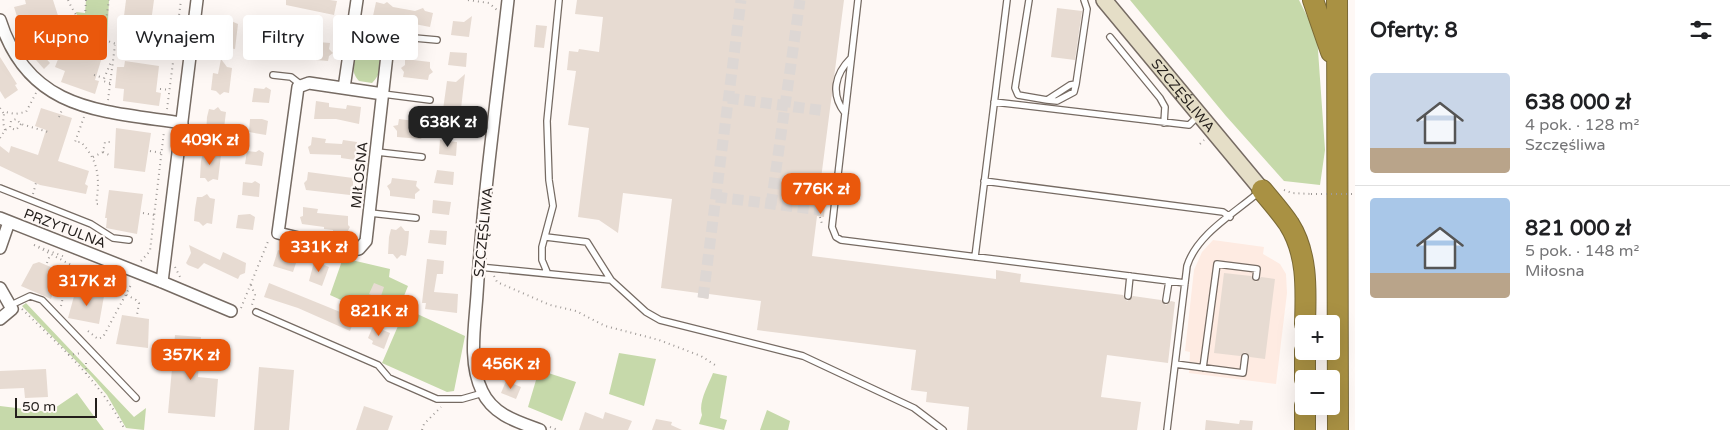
<!DOCTYPE html>
<html lang="pl">
<head>
<meta charset="utf-8">
<style>
  body { margin:0; font-family:"Varela Round",sans-serif; background:#f6f6f6; color:#202124; height:100vh; display:flex; flex-direction:column; font-size:19px; white-space:nowrap }
  * { box-sizing:border-box; margin:0 }
  p { font-size:16px; color:#757577 }
  .icon { flex:none; width:28px; height:28px; fill:none; stroke:currentColor; stroke-width:2; stroke-linecap:round; stroke-linejoin:round }
  .map { position:relative; flex:1; overflow:hidden }
  .details { display:flex; flex-direction:column; background:#fff; width:375px }
  .details>* { flex:none }
  .top-card { position:absolute; left:15px; top:15px; width:475px; height:45px; display:flex; gap:10px }
  .fabs { position:absolute; left:1295px; top:315px; display:grid; gap:10px }
  .fabs a { display:grid; place-items:center; width:45px; height:45px; border-radius:5px; background:#fff; box-shadow:0 5px 20px #0002; font-size:25px }
  .scale { position:absolute; left:15px; bottom:12px; width:82px; box-sizing:border-box; padding-left:5px; border:2px solid #231e1b; border-top:0; font-size:14px; line-height:18px; white-space:nowrap; color:#231e1b; -webkit-text-stroke:4px #fef8f5; paint-order:stroke }
  .price { position:absolute; translate:-50% -42px; padding:0 11px; border-radius:10px; background:#ea580c; color:#fff; font-size:16px; line-height:32px; filter:drop-shadow(0 1px 2px #0008) }
  .price::after { content:''; position:absolute; left:50%; top:30px; width:15px; height:11px; margin-left:-8px; background:inherit; clip-path:polygon(0 0,100% 0,50% 100%) }
  .price.active { background:#222; color:#fff }
  ul { padding:0; list-style:none }
  li { display:flex; align-items:center; gap:15px; height:125px; padding:0 15px }
  li+li { border-top:1px solid #e0e0e0 }
  li span { display:grid; place-items:center; flex:none; width:140px; height:100px; border-radius:5px; color:#555 }
  li>.icon { margin-inline-start:auto }
  span .icon { width:60px; height:60px; fill:#fffc; stroke-width:1 }
  li b { font-size:21px }
  h2 { display:flex; justify-content:space-between; align-items:center; height:60px; padding:0 15px; font-size:21px }
  .chip { padding:0 18px; border-radius:5px; background:#fff; box-shadow:0 5px 20px #0002; font-size:18px; line-height:45px }
  .chip.active { background:#ea580c; color:#fff }
  main { display:flex; flex:1; min-height:0 }
  .map>svg:first-child { display:block }
  .industrial { fill:#feebe2 }
  .green { fill:#c6d9aa }
  .building { fill:#e7dbd2 }
  .lines { fill:none; stroke-linecap:round; stroke-linejoin:round }
  .street-tunnel { stroke:#ddd7d4; stroke-width:11; stroke-dasharray:11 5.5; stroke-linecap:butt }
  .lane-casing { stroke:#766b63; stroke-width:8 }
  .street-casing { stroke:#766b63; stroke-width:14 }
  .secondary-casing { stroke:#766b63; stroke-width:18 }
  .highway-casing { stroke:#7a6935; stroke-width:22 }
  .path { stroke:#9f9a97; stroke-width:2; stroke-dasharray:1 4; stroke-linecap:butt }
  .lane { stroke:#fff; stroke-width:5.5 }
  .street { stroke:#fff; stroke-width:11 }
  .secondary { stroke:#e5dec7; stroke-width:15 }
  .highway { stroke:#a99143; stroke-width:20 }
  .path-bridge { stroke:#9f9a97; stroke-width:2; stroke-dasharray:1 4; stroke-linecap:butt }
  .labels { text-anchor:middle; stroke-width:4.5; stroke-linejoin:round; paint-order:stroke }
  .street-label { font-size:14px; fill:#231e1b; stroke:#fef8f5 }
</style>
</head>
<body>
<main>
<div class="map">
<svg width="1355" height="430" viewBox="0 0 1355 430">
  <rect width="100%" height="100%" fill="#fef8f5"/>
  <path class="industrial" d="M1213,240L1264,247L1263,254L1280,264L1286,274L1287,293L1276,384L1189,373L1190,352L1185,351L1194,270L1202,252Z"/>
  <path class="green" d="M86,0H109L107,42L88,29L78,19L76,12L85,13Z
    M1130,0H1299L1317,36L1325,150L1320,185L1284,181L1226,116Z
    M367,41L377,44C385,55 382,74 372,83L359,81C348,70 352,46 367,41Z
    M343,258L390,269L389,277L408,286L400,306L465,336L454,391L447,392L382,363L398,326L330,295Z
    M26,303L134,417L146,408L144,430L126,428L107,395L92,377L22,306Z
    M619,353L656,359L644,406L609,394Z
    M539,370L576,382L562,421L528,407Z
    M713,373L727,376L720,418L727,420L724,430L699,424L702,415C698,402 708,386 713,373Z
    M77,393L104,430H0V406L49,412Z
    M767,410L790,421L788,430H760Z"/>
  <path class="building" d="M25,0H53L61,25L36,34L37,38L25,42L14,7L26,4Z
    M126,0H154L148,44L121,40Z
    M286,0H330L337,1L334,15L286,5Z
    M577,0H844L818,202L825,204L824,217L817,216L812,256L996,279V270L1021,274L1020,282L1123,295L1127,301L1133,296L1161,300L1166,305L1171,301L1175,302L1168,363L1107,355L1101,397L1141,402L1137,430H967L969,407L926,402L927,392L911,390L916,350L757,330L761,301L709,294L708,299L698,297V293L661,288L672,199L623,193L618,233L599,220L578,217L589,128L568,125L576,71L567,70L569,51L578,52L579,49L599,52L603,17L575,14Z
    M376,2L384,4L387,2L393,7L415,11L423,8L425,11L433,13L430,27L373,16Z
    M1057,8L1082,11L1075,60L1051,57Z
    M472,16L469,37L451,35L453,21L464,22Z
    M229,20L238,24L235,49L229,48L225,52L222,47H217L218,30L220,22L225,23Z
    M536,25L547,26L544,48L534,47Z
    M272,31H278V37L286,38L289,48L285,51L284,56L264,54L267,36L271,37Z
    M305,41L330,43L329,49L333,53L329,56L328,61L303,59L304,53L300,49L305,46Z
    M70,43L103,54L95,80L99,81L95,94L61,82L65,71L55,67L62,49L69,47Z
    M450,52L467,53L466,67L448,65Z
    M43,55L50,63L44,69L36,60Z
    M0,57L17,84L15,85L18,90L5,99L0,91Z
    M221,59L227,67L232,68L229,93L224,92L220,95L216,91L211,90L213,73L218,74Z
    M405,59L430,62V68L433,72L429,75L428,80L403,77L404,72L401,68L405,65Z
    M125,61L159,66L156,92L161,93L159,106L123,101L124,89L115,88L117,67H124Z
    M465,74L459,126L441,124L447,81L456,82Z
    M266,87L271,90L269,103L252,102L254,88L264,89Z
    M316,101L329,103V107L337,108L346,109L347,105L361,107L359,124L336,119H314Z
    M218,107L221,111L226,112L223,136H218L214,139L210,135L206,134L207,117L209,109L214,110Z
    M41,108L72,118L58,161L89,171L85,184L88,186L86,194L40,185L0,166V146L9,153L11,146L38,155L46,130L35,126Z
    M250,119H262L268,121L266,135L249,132Z
    M399,119L423,122V126L426,131L421,139L397,137V131L393,126L398,125Z
    M116,128L151,133L145,172L114,168Z
    M312,137L326,139L325,143L342,144L343,140L357,142L356,150L359,154L355,155V160L341,158V155L310,154L308,147L311,145Z
    M440,140L457,142L456,156L439,154Z
    M213,150L216,155H221L218,180L213,179L208,182L205,178H200L201,161L203,153L208,154Z
    M259,150L264,153L262,166L245,164L247,151L256,152Z
    M437,170L454,172L453,185L434,183Z
    M308,172L353,178V187L350,195L306,190L304,183L307,180Z
    M392,178L417,181L416,186L420,190L415,194V199L390,196V191L387,186L391,183Z
    M255,181L260,184L259,197L242,195L243,182L252,183Z
    M109,190L143,194L137,234L106,228L107,218H105Z
    M207,194L210,198L215,199L212,224L207,223L203,226L199,222L194,221L195,209L197,197H202Z
    M433,200L451,202L449,215L432,213Z
    M303,207L318,209L317,213L348,216V225L350,227L346,234L333,232V230L324,229V227L302,224L300,217L303,216Z
    M250,214L255,217L253,230L236,228L238,215Z
    M401,226L405,231H409L408,244L406,256L401,255L397,259L393,254H388L389,237L391,229L396,230Z
    M430,230L447,231L446,245L428,243Z
    M189,245L220,260L223,252L246,263L245,273L240,275L238,279L204,263L198,269L188,265L186,263L191,253Z
    M278,250L298,257L293,272L273,266Z
    M323,259L324,265L329,267L322,286L309,281L314,262L319,263Z
    M427,259L444,261L443,274H437L434,292L458,294L457,313L425,309L426,303H422Z
    M39,262L60,271L51,299L21,286L33,264Z
    M1224,273L1251,276L1256,282L1261,277L1275,279L1265,359L1250,357L1245,352L1240,356L1214,353Z
    M269,283L355,318L350,331L298,308L264,297Z
    M374,283L384,287L380,299L369,294Z
    M76,289L104,296L99,324L68,318Z
    M122,315L149,319L148,348L116,344Z
    M373,326L390,333L384,349L372,344L373,341L368,338Z
    M175,335L201,337L198,377L218,379L215,417L168,413Z
    M496,362L509,367L504,377L492,372Z
    M259,367L294,370L289,430H254Z
    M46,369L48,397L25,398L24,388L0,389V371Z
    M506,381L521,387L516,399L501,393Z
    M364,406L393,416L388,430H356Z
    M585,412L603,419L605,412L632,421L628,430H579Z
    M656,419L672,422L671,425L682,430H652Z
    M1206,420L1239,424L1240,420L1253,421L1252,430H1205Z"/>
  <g class="lines">
    <path class="street-tunnel" d="M728,98L826,111
      M716,197L821,210
      M771,205L800,0
      M703,298L741,0"/>
    <g class="lane-casing">
      <path id="lane" d="M858,0L832,227L836,237L841,240L1185,283
        M1029,0L1015,88L1018,95L1047,100L1070,85L1076,84L1087,9L1084,0
        M1110,37L1160,98L1165,107L1164,123
        M385,38L392,36L437,40
        M273,75L291,77L300,84
        M383,94L430,100
        M1047,100L1057,101L1074,92L1076,84
        M994,102L1189,125L1199,115
        M845,113C830,94 835,74 851,58
        M377,152L422,157
        M984,181L1223,212L1230,217
        M0,188L91,224L113,238L129,240
        M370,213L416,218
        M546,237L587,242L611,280
        M975,257L1007,0
        M479,267L611,280L646,312L660,320L803,356L914,408L943,430
        M547,272L542,260V247L553,206L549,180L547,121L559,0
        M1128,296L1130,276
        M1166,300L1169,281
        M9,306L30,296L42,300L136,398
        M256,312L378,365L389,378L437,399H462L483,393
        M1175,364L1243,373L1245,357
        M1203,368L1217,264L1257,269L1256,277
        M1167,430L1187,266C1197,234 1235,213 1259,192"/>
    </g>
    <g class="street-casing">
      <path id="street" d="M508,0C497,98 483,196 477,294C475,326 468,362 482,391C493,415 518,422 540,430
        M0,20C29,112 103,111 182,123
        M352,32L382,36L388,42V46L366,241L359,249L348,250L278,233L298,87L309,83L383,94
        M344,88L357,0
        M0,218L162,282L231,311
        M0,248L9,222
        M162,282L197,0
        M0,288L12,309L0,319"/>
    </g>
    <g class="secondary-casing">
      <g id="secondary">
        <path id="s1" d="M1104,0L1262,190"/>
      </g>
    </g>
    <g class="highway-casing">
      <path id="highway" d="M1313,0L1331,52
        M1337,0L1338,430
        M1262,190C1271,201 1281,212 1289,224C1308,254 1306,290 1305,324
        M1305,379V351
        M1305,430V406"/>
    </g>
    <path class="path" d="M68,0C90,49 128,47 175,53
      M86,0L85,17L106,18
      M468,0L489,3L497,10
      M36,34L41,32L45,44L62,38L85,17L105,32
      M103,40L109,0
      M94,75L104,78
      M110,83L103,81L111,62
      M160,89L170,90
      M108,100L115,45
      M0,108L4,114
      M167,109L181,0
      M59,117L62,110
      M84,117L75,142H81C99,161 100,179 96,204H99
      M21,124L16,130L10,128L11,121L16,119L21,124L48,132
      M5,130L3,122L4,114L6,112L15,114L26,112L36,93
      M0,138L5,130L10,128
      M1200,144L1204,140
      M150,151L162,153
      M103,152L111,156
      M93,157L103,152L105,142H110
      M1284,190L1292,193L1311,194
      M33,194L36,183
      M822,203L823,195
      M143,213L154,215
      M24,217L28,207
      M820,217L822,224
      M34,245L136,300L139,303L137,315
      M34,245L65,257
      M141,261L150,251L164,131
      M47,263L50,255
      M175,267L181,279
      M494,276L497,282L550,305L576,311L605,326L659,340L701,356L718,367
      M251,285L255,295L252,305
      M92,290L95,268
      M61,306L70,266
      M241,308L269,239
      M22,309C60,346 101,382 125,430
      M88,331L98,339L103,337L132,283
      M68,355L82,353
      M86,374V361
      M550,427L558,430
      M422,430L424,424L441,407"/>
    <use href="#lane" class="lane"/>
    <use href="#street" class="street"/>
    <use href="#secondary" class="secondary"/>
    <use href="#highway" class="highway"/>
    <path class="path-bridge" d="M1311,194H1355"/>
  </g>
  <g class="labels">
    <g class="street-label">
      <text dy="5" stroke="none"><textPath href="#s1" startOffset="124">SZCZĘŚLIWA</textPath></text>
      <text transform="translate(359 175) rotate(-84)" y="5">MIŁOSNA</text>
      <text transform="translate(65 228) rotate(21)" y="5">PRZYTULNA</text>
      <text transform="translate(483 232) rotate(-84)" y="5">SZCZĘŚLIWA</text>
    </g>
  </g>
</svg>
<div class="fabs">
<a>+</a>
<a>−</a>
</div>
<div class="scale">50 m</div>
<b class="price active" style="left:448px;top:148px">638K zł</b>
<b class="price" style="left:210px;top:166px">409K zł</b>
<b class="price" style="left:821px;top:215px">776K zł</b>
<b class="price" style="left:319px;top:273px">331K zł</b>
<b class="price" style="left:87px;top:307px">317K zł</b>
<b class="price" style="left:379px;top:337px">821K zł</b>
<b class="price" style="left:191px;top:381px">357K zł</b>
<b class="price" style="left:511px;top:390px">456K zł</b>
<div class="top-card">
<a class="chip active">Kupno</a>
<a class="chip">Wynajem</a>
<a class="chip">Filtry</a>
<a class="chip">Nowe</a>
</div>
</div>
<section class="details">
<h2>Oferty: 8<svg class="icon" aria-label="filters" viewBox="0 0 24 24"><path d="M4 7h16M4 17h16"/><circle cx="9" cy="7" r="2"/><circle cx="15" cy="17" r="2"/></svg></h2>
<ul>
<li><span style="background:linear-gradient(#c9d6e8 75%,#b9a48a 0)"><svg class="icon" aria-label="home" viewBox="0 0 24 24"><path d="M3 11l9-7 9 7M6 9v11h12V9"/></svg></span><div><b>638 000 zł</b><p>4 pok. · 128 m²</p><p>Szczęśliwa</p></div></li>
<li><span style="background:linear-gradient(#a9c7e8 75%,#b9a48a 0)"><svg class="icon" aria-label="home" viewBox="0 0 24 24"><path d="M3 11l9-7 9 7M6 9v11h12V9"/></svg></span><div><b>821 000 zł</b><p>5 pok. · 148 m²</p><p>Miłosna</p></div></li>
</ul>
</section>
</main>
</body>
</html>
